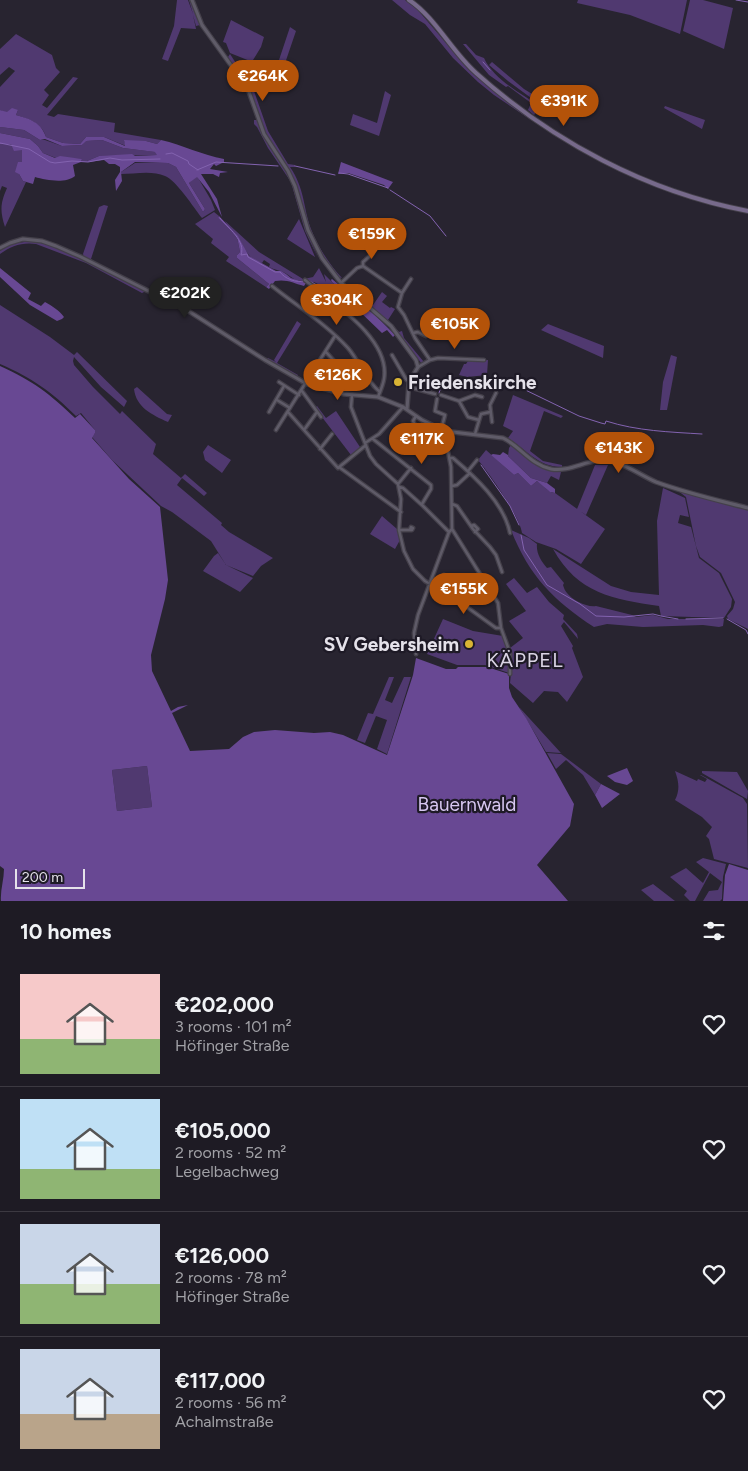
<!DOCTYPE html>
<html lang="en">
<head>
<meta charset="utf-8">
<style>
  body { margin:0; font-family:Figtree,sans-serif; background:#2b2831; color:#f1f3f6; height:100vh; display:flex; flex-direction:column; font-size:19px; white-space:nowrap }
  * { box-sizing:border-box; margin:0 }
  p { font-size:16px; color:#a1a1a6 }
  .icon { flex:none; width:28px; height:28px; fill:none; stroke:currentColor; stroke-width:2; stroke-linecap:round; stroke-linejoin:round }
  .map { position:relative; height:901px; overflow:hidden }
  .sheet { display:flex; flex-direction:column; background:#1e1b24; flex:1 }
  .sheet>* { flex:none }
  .scale { position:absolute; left:15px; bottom:12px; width:70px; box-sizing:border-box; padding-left:5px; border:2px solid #e5e2ea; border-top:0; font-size:14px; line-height:18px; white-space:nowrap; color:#e5e2ea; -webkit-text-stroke:4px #1e1a26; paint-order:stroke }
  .price { position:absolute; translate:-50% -42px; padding:0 11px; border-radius:18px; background:#b45309; color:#fff; font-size:16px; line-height:32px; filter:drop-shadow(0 1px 2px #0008) }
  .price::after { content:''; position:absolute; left:50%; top:30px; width:15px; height:11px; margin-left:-8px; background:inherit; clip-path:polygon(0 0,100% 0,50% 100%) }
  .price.on { background:#222; color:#fff }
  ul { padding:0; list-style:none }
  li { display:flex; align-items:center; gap:15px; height:125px; padding:0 20px }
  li+li { border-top:1px solid #3c3941 }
  li span { display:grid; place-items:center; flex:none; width:140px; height:100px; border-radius:0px; color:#555 }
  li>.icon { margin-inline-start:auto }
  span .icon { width:60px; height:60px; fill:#fffc; stroke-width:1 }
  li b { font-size:21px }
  h2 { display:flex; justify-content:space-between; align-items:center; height:60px; padding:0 20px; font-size:21px }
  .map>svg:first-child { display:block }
  .green { fill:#503970 }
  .forest { fill:#684893; fill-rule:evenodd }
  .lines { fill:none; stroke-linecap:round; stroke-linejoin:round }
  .stream { stroke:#8363b0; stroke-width:1 }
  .minor-casing { stroke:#44404a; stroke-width:5 }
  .tertiary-casing { stroke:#44404a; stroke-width:5.5 }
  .secondary-casing { stroke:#44404a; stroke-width:6 }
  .minor { stroke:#5f5b68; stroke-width:2.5 }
  .tertiary { stroke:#5f5b68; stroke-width:3 }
  .secondary { stroke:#776a8b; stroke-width:4 }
  .poi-dot { fill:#d9b434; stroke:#1e1a26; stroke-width:2 }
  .labels { text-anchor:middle; stroke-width:4.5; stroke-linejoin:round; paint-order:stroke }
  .poi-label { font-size:19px; font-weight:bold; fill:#e5e2ea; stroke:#1e1a26; text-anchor:start }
  .park-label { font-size:19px; fill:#d7c7f1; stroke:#1e1a26 }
  .neighbourhood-label { font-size:20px; letter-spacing:1px; fill:#dad4e4; stroke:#1e1a26 }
</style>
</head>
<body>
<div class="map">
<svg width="748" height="901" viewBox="0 0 748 901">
  <rect width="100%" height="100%" fill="#282430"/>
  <path class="green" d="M177,0H188L193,14L189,0H190L200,25L196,26L193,15L196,29L181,28L168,61L162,59L174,26Z
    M392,0H405L417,9L470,71L531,119V120L494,95L478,82L453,58L425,24L410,15Z
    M578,0H687L680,34L630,15L577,3Z
    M690,0H703L733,8L724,49L683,31Z
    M231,20L264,37L261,47L253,60L250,61L230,53L226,43L223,42Z
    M290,27L296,31L281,75L275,72Z
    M16,34L52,55L56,68L60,72L44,90L49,95L42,105L47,108L73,77L78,78L47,115L54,117L58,114L115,123L114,132L161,140L157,144L146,141H124L126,146L104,137H86L80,144L63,143L46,137C42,123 29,119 16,115L18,110L7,113L0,110V87L15,71L9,67L0,75V49Z
    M463,44H466L476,55L484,58C494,80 522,94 541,107L534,115L528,110L531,103L508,86L506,87L489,75Z
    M230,54L254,91L268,131L288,164L295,165V167H290C305,189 303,207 311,229C318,247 329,264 342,278L338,277L324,260L313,240L296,184L269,141L250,91L228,57Z
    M492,62L524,89L545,102L542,106L508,81L489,65Z
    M385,91L391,95L379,136L350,125L353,114L377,123Z
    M665,106L705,120L702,129L664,108Z
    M254,120H257L269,146L295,186L306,230L318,258L305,231L291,182L268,148L257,127L254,124Z
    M0,127L24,130L40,140H45L62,146L82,145L85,141L102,140L123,148L156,152L158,155L99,156L87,161L88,162H81L82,159L56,158L43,153L38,146L30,139L0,133Z
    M0,144H11L22,150V162L19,174L23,181L26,182L5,227C0,211 0,204 7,188L2,186L0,191Z
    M135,163H168L176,167L203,212L205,209L189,183L197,176L211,200L215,210L202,218C194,208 176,180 165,176C152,170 134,174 121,174V172Z
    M104,205L108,206L91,259L98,264L84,257L83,254L99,207Z
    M214,212L219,216L218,218L237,237L240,252L237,255V258L269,284L266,287L226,261L229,257L211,243L213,239L195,224Z
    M299,219L315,257L287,239Z
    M225,221L259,252L303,279V281C294,281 292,277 285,273C280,270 274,270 269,267L270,264L264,260L262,263C247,260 245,247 238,237C234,231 228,227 225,221Z
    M31,241C71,248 108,272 144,290V292L142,293L86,263L36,244C22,242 11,246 0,254V251L11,244Z
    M319,268L326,282L324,274L332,282L356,302L353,306L334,295L344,303L342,306L331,297L334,293L332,294L331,291L314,282L312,284L304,279L313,277Z
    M382,292L387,296L382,302L390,308L391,307L395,309L388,320L399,332L402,331L404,338L424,362L422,364L393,327L363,300L364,298L373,305Z
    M0,305L50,337L74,355L77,352L127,401L124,407L101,387L74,357L73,361L74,365L93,387L120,414L122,411L156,444L153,454L181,478L185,474L207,493L204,496L182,478L177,485L222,523L221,525L229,532L273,558L261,566L253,576L226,565L211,541L172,512L161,506L112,460L92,437L95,433V430L81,413L76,416C51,391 32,378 0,364Z
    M297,321L301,324L277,363L298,375L297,377L267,359L268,358L276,362L274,360Z
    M548,324L604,346L603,358L541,330Z
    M671,355L677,357L667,410H660L663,382Z
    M488,360L487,375L467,377L459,375L464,364H466L468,361Z
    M137,387L167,414L172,415L168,422C152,415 136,407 134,389Z
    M513,395L563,416L561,418L544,411L530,451L543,461L562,465V467C538,467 527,450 508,438L513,431L503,426Z
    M317,406L326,418L336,411L360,447L351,455L315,408Z
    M208,445L231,460L222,473L205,460L203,452Z
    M511,445L539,466L561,472L559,480L551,476L547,483L531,478L508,456L509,448Z
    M486,450L514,475L518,473L531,486L537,481C544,485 548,493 555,493L605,529L581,564L556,549L536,542L522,533C520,517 489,473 478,460Z
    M595,465H608L586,515L577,509Z
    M663,488L685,498L689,517L680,515L678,523L691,527L699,558L719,573L732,599L731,607L724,618L661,616L659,606C613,599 578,594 553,549L611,586L631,592L659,595L657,521Z
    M677,490L748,510V629L728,619L727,616L733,609L735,602L721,573L700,557L696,546L686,497Z
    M382,516L397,529L400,540L395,549L370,534Z
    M511,530L529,538L537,544C536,553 541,561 547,568L551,567L564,583L563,585C564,588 565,591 567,593C572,600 588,608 596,606L632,615L636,617L653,615L668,619H724L723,626L719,627L703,625L643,627L607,624L594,627C554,601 529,576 511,530Z
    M218,553L226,565L253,578L240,592L203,571L214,556Z
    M514,578L527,593L537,587L549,602L564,615L563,619L577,634L578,639L564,622L561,626L573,646L572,648L583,677L567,702L558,692L544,691L533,703L510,683L512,664L510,648L523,638L509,621L526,611L506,584Z
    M443,619L473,631L503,636L509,651V673L485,665H457L427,654Z
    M389,677H394L385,700L392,703L404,677H411L387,754L377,749L387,720L376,716L365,743L357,740L368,713L373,714Z
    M519,707L561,753L546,752Z
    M547,753L561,754L601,784L595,795L583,775L566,760L556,769Z
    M147,766L152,807L117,811L112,770Z
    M675,771L697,781L698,779L705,782L707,779L700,775H701L743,798L747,804L748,868L714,859L709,839L706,836L712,827L702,817L675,800C680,790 679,782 675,771Z
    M702,771L737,772L748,791L747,799L702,773Z
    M703,858L726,864L723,877L722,899L720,901H703L709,891L718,890L722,882L710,873L695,901H690L684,895L687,891L670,877L686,868L703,883L709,872L696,862Z
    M653,884L675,901H654L641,890Z"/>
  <path class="forest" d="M12,108L18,110L16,115C30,119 41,122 46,137L63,143L80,144L86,137H104L125,146L124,140L146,141L157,144L161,140C183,145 202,155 224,159V162L216,166L214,164L210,169L228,172L220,173L219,177L213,174H201L217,199L222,217L209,192L197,177L189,183L205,209L203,212L176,167L168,163L135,162L121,172L122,181L116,191L115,180L120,172V167L115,164H109L104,160L88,162L87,161L99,156L132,154L135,156L157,155L155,152L123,148L102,140L86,141L82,145L62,146L45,139L40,140L24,130L0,127V110L7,112Z
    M0,133L30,139L38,146L43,153L55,158L60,156L82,159L81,162L73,165L75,176C65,184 46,180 35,177L33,184L23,181L19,174L15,172L18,162H22V150L14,151L11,144H0Z
    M341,162L393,182L388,189L384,185L348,173L338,174Z
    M219,216L238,236L249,256L276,271H281L286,274L291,278L306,283L304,286C293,283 287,279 275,281L269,289L266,287L269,284L237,258V255L240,252L237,237L218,218Z
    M0,268L31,293L28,299L41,306L45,302C52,306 59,310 64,317L62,319L57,321L30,305L0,277Z
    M332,279L371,311L395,335L393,337L387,330L382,333L357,309L351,314L342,306L344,302L333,295H337L353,306L356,302L332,282L331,280Z
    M0,366C33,381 49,393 75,418L80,414L95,430V433L92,438L129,479L160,507L168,580L165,599L151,655L152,671L171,711L178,707L188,705L172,713L190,751L229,749L243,737L254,732L275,730L314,733L330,732L343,735L387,755L413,675L416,658L446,669H456L458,667H487L509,674V688L512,697L526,718L574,804L570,826L537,865L568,901H1C0,891 4,880 4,869L0,866ZM147,766L152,807L117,811L112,770Z
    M503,452L508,455V456L531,478L547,483L555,489V493L550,492L537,481L531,486L518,473L514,475L491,455L493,454L500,455Z
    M627,768L633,781L627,785L615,782L607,776Z
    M601,784L620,794L602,808L595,795Z
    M729,864L748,870V901H723L725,875Z"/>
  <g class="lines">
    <path class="stream" d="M736,0L748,2
      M483,62L490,70
      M0,143L29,149L50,162L55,163L72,161L88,162L110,158L122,160L160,159
      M166,154L172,153L188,161L189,164L198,170
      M295,166L335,175
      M197,170L216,162L278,166
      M339,173L348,174L388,188
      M390,190L430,216L446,236
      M220,218C228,228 246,241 241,255L247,254L248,257L275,272H280C285,279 296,283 305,281
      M309,281L323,288L351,309
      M439,393L443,381L511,383L579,416L601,423L605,424L606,421C637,431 670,432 702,434
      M481,465L510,506L519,525
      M521,535L524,550L547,585L580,604L596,616L624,617L653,614L661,616L678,619
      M686,619L723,618
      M727,619L746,630L748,634"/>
    <g class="minor-casing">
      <path id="minor" d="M363,266V262L372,254
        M411,279L402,293L398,307L404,315L415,338L430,360
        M305,280C331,302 391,338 384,379C383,385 380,392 378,397
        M341,283L357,268L363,266L402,293
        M272,286C297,306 326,324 348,348C360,362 365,380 380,392
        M413,333L418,332L426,336
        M326,352L343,371
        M392,355L406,379L409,382
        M418,367L430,360L438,358L484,360
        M279,382L299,395
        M409,387L435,394
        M302,391L321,417
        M352,395L351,407L370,456L376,464L398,484L401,499L399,530L404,551L413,569L425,581L460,602L496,628H501
        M441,395L459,401L475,395L482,397
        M437,399L435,411L445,415L441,430
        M277,400L290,408
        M459,401L468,417L479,420
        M269,412L284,386
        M288,412L338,468L366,445
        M416,416L413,421L415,425L425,430L429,424
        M492,422L490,405L496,393
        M276,430L335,336
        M304,430L317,412
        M444,431L451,467L452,529L498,603L501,628L510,653V674
        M412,434L417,426
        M475,434L481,414L490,412
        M420,437L425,430
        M373,439L431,485V489L422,504
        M426,442L435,427
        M365,443L379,434L403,407
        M433,444L441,449L449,448
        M320,449L332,434
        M451,458H453C475,477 504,503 510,533
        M339,467L401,512
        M468,471L477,460
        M398,484L411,468
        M452,486L457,485L470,473
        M399,487L403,488L423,506L449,532
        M452,504L457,506L473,529L490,547L496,555L502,572
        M471,526L474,525L478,529L475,532
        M399,530H412L413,528L411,527L410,530
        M444,575L465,587L466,591L460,602
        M416,654L414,633L418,615L449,532L452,529"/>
    </g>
    <g class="tertiary-casing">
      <path id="tertiary" d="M192,0L202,25L248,89L264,134L288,171L295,186L308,230L322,258L341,283L391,326L416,360L418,367L409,382L407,409
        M0,248L10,243L23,239L42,241L56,246L81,257L190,312L265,360L307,384L344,394L378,397L403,407L422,420L444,431L503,438C520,446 531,465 551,469C573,473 591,455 614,462C629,466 642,476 656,482C686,493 717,500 748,508"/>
    </g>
    <g class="secondary-casing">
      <path id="secondary" d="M409,0C435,17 452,52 476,73C552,141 647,192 748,211"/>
    </g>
    <use href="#minor" class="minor"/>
    <use href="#tertiary" class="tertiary"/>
    <use href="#secondary" class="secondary"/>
  </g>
  <g class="poi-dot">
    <circle cx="398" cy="382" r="5"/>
    <circle cx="469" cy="644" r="5"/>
  </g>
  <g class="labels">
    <g class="poi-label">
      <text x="408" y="389">Friedenskirche</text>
      <text x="459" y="651" text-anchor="end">SV Gebersheim</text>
    </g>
    <g class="park-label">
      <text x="467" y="811">Bauernwald</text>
    </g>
    <g class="neighbourhood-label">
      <text x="525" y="667">KÄPPEL</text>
    </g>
  </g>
</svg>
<div class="scale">200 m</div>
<b class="price" style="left:263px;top:102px">€264K</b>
<b class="price" style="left:564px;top:127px">€391K</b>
<b class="price" style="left:372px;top:260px">€159K</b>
<b class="price on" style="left:185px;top:319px">€202K</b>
<b class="price" style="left:337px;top:326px">€304K</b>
<b class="price" style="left:455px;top:350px">€105K</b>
<b class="price" style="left:338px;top:401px">€126K</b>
<b class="price" style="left:422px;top:465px">€117K</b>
<b class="price" style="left:619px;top:474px">€143K</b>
<b class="price" style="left:464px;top:615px">€155K</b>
</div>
<section class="sheet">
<h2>10 homes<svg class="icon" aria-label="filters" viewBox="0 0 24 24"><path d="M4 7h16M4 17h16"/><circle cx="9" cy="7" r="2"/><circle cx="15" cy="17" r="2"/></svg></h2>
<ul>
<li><span style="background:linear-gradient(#f6c9c9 65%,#8fb573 0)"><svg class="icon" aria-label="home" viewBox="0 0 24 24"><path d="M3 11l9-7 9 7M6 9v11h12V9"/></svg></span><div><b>€202,000</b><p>3 rooms · 101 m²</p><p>Höfinger Straße</p></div><svg class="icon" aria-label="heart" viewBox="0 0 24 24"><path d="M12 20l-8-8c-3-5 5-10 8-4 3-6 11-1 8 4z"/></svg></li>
<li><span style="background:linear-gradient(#bfe0f5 70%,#8fb573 0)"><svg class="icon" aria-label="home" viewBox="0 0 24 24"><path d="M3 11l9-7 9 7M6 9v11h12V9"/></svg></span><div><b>€105,000</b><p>2 rooms · 52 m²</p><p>Legelbachweg</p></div><svg class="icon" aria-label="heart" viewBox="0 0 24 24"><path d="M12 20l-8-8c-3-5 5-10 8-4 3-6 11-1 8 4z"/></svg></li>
<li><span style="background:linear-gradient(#c9d6e8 60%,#8fb573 0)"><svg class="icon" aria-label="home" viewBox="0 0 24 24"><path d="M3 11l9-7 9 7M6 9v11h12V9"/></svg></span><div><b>€126,000</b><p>2 rooms · 78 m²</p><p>Höfinger Straße</p></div><svg class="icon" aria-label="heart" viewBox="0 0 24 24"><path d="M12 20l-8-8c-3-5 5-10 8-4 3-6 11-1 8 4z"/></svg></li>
<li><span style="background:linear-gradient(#c9d6e8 65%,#b9a48a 0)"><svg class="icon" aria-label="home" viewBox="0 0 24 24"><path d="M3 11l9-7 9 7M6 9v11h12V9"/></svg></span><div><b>€117,000</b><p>2 rooms · 56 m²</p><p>Achalmstraße</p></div><svg class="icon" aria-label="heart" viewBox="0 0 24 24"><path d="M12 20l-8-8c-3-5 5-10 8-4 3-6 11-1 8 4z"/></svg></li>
</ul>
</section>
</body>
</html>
